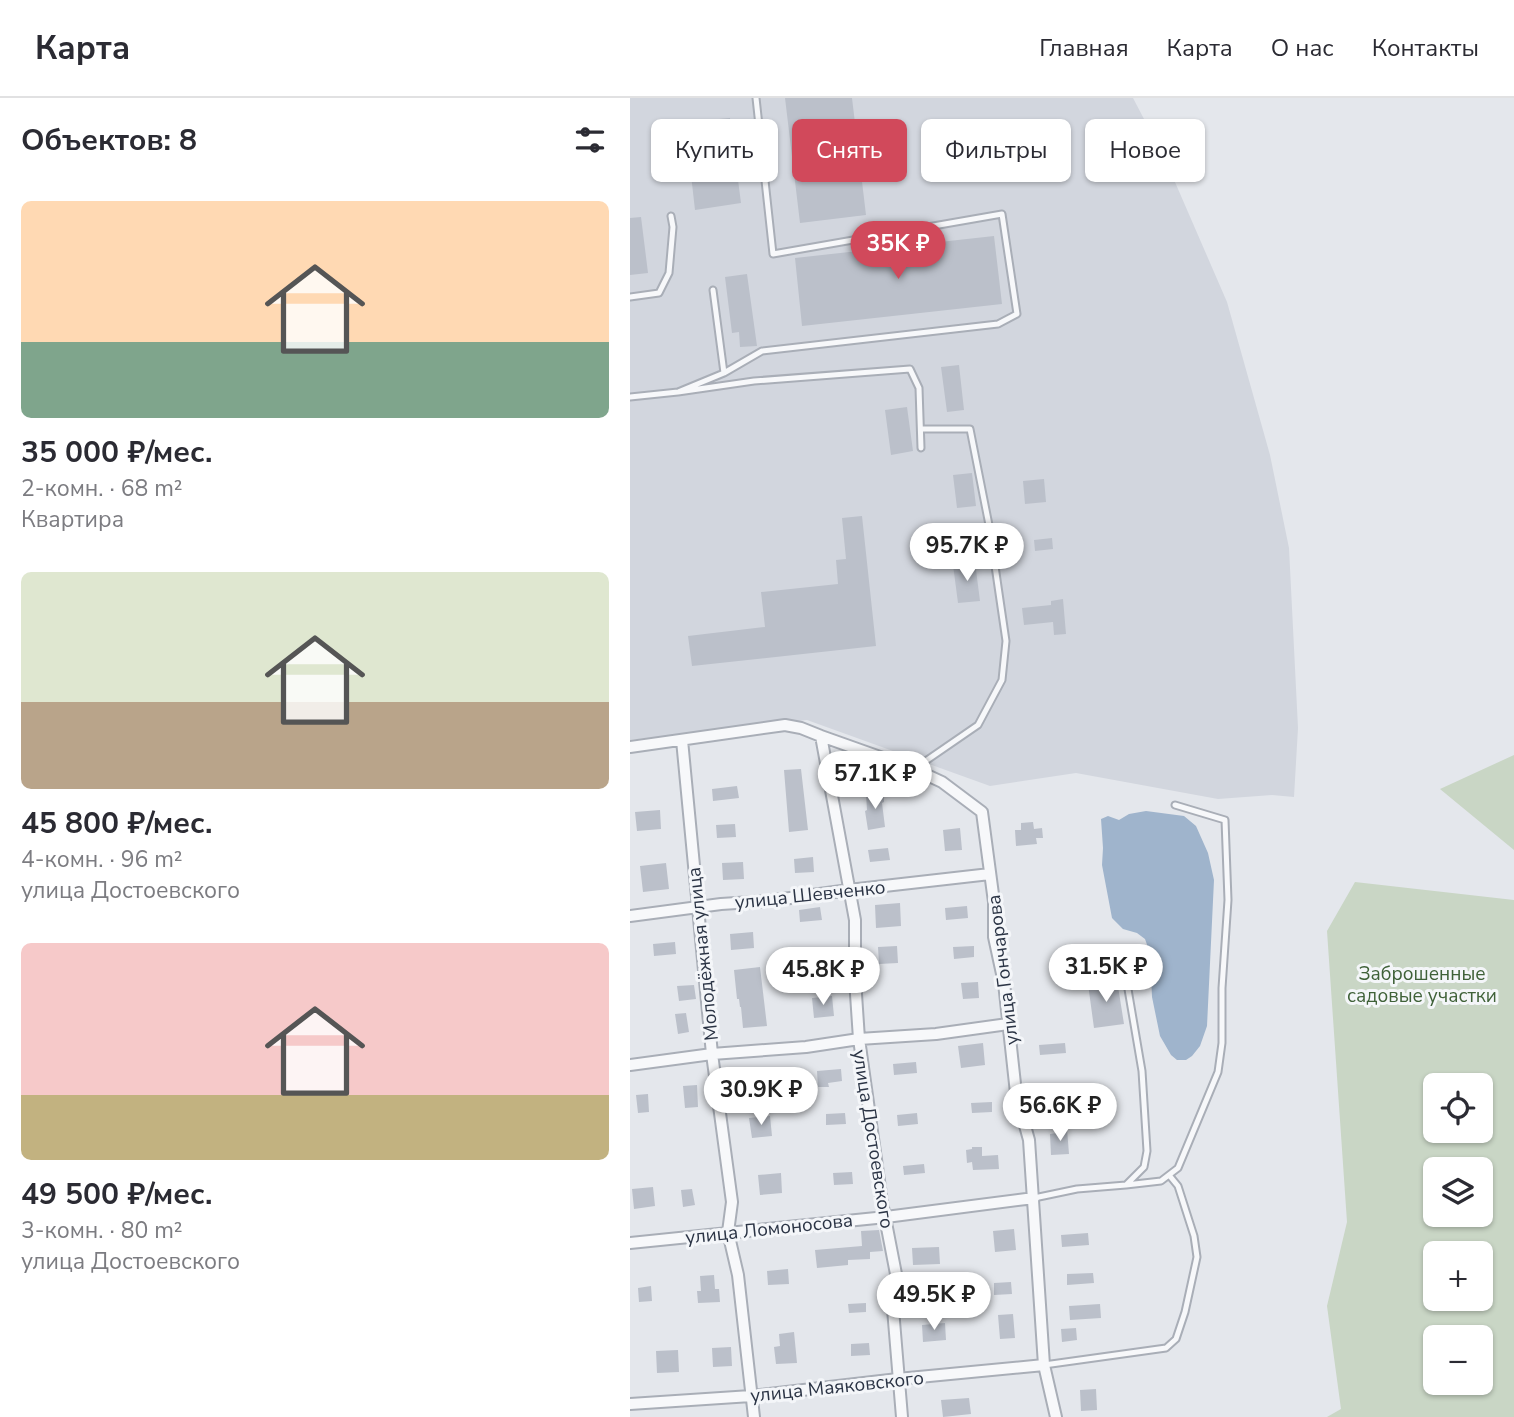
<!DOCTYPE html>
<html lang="ru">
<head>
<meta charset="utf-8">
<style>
  body { margin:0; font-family:"Nunito Sans",sans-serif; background:#f7f7f7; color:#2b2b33; height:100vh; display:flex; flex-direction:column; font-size:26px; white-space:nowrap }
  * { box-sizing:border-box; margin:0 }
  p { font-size:23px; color:#7c7c81 }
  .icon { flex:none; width:38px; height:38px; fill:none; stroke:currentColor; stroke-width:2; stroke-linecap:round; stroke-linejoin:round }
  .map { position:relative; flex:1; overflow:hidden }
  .panel { display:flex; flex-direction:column; background:#fff; width:630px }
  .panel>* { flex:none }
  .banner { position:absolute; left:21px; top:21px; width:665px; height:63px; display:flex; gap:14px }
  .controls { position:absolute; left:793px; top:975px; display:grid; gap:14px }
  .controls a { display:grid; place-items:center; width:70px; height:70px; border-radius:10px; background:#fff; box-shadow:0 2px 5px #0004; font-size:35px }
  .price { position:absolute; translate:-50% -60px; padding:0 16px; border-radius:24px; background:#fff; color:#222; font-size:23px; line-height:46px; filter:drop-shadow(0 2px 4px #0008) }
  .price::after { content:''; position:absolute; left:50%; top:42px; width:21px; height:16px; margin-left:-10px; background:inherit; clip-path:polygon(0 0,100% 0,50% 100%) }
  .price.selected { background:#d1495b; color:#fff }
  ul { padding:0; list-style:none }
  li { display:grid; align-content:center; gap:14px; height:371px; padding:0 21px }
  li span { display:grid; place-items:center; height:217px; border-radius:10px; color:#555 }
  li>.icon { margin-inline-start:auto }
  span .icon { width:126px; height:126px; fill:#fffc; stroke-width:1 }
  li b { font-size:30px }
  h2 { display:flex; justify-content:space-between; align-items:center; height:84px; padding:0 21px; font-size:30px }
  .pill { padding:0 24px; border-radius:10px; background:#fff; box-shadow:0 2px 5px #0004; font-size:24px; line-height:63px }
  .pill.selected { background:#d1495b; color:#fff }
  header { display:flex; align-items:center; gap:42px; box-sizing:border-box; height:98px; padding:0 35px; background:#fff; border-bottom:2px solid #e1e1e2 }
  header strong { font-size:33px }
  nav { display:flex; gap:38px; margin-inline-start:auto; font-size:24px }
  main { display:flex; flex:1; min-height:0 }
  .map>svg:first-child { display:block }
  .built { fill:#d2d6de }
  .green { fill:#c9d6c5; fill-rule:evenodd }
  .water { fill:#9fb4cc }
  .building { fill:#bbc0ca }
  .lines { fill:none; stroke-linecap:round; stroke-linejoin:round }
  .service-casing { stroke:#a9aeb7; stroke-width:9 }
  .minor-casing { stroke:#a9aeb7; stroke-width:14 }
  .service { stroke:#f7f8fa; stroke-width:5 }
  .minor { stroke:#f7f8fa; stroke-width:10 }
  .labels { text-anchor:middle; stroke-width:6; stroke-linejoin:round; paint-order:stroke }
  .street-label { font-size:19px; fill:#2b3445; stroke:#f4f6f9 }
  .park-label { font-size:19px; fill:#3f6138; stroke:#f4f6f9 }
</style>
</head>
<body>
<header>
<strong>Карта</strong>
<nav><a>Главная</a><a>Карта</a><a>О нас</a><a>Контакты</a></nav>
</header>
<main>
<section class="panel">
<h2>Объектов: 8<svg class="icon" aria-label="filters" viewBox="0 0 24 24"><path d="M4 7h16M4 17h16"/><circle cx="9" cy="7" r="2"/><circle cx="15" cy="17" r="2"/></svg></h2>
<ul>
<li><span style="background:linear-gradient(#ffd9b3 65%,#7fa58c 0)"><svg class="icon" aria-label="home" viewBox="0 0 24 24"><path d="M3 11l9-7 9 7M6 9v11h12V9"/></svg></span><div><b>35 000 ₽/мес.</b><p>2-комн. · 68 m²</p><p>Квартира</p></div></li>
<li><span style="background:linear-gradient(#dfe7d0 60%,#b9a48a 0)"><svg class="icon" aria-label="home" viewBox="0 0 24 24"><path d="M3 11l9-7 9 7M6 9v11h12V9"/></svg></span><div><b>45 800 ₽/мес.</b><p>4-комн. · 96 m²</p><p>улица Достоевского</p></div></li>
<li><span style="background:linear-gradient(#f6c9c9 70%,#c2b280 0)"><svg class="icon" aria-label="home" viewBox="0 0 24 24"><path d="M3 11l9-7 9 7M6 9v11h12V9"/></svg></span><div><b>49 500 ₽/мес.</b><p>3-комн. · 80 m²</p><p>улица Достоевского</p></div></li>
</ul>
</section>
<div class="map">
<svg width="884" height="1319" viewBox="0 0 884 1319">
  <rect width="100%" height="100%" fill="#e4e7ec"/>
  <path class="built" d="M0,0H503L535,61L597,204L640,357L659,450L668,630L664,699L642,697L588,701L446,675L360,688L177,622L0,642Z"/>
  <path class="green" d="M884,657V752L810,691Z
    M725,784L884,802V1319H697L711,1311L697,1208L717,1124L697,833ZM805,987H850V1032H805ZM805,1071H850V1116H805ZM805,1155H850V1200H805ZM805,1239H850V1284H805Z"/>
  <path class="water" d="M516,713L554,718L566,728L578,755L584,782L577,928L570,948L562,958L556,962H547L541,957L530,938L522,899L520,855L515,841L507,835L493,831L482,820L472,767L473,750L471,721L478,718L489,722L499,716Z"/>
  <path class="building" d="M155,0H222L236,117L170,125Z
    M100,20L111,105L65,112L55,24Z
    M11,119L18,175L0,177V120Z
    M364,138L372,206L172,228L165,160Z
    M117,176L127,248L110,249L109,234L102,235L95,179Z
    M329,267L334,312L317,314L311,269Z
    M277,309L283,353L261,357L255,312Z
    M342,375L346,408L327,410L323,377Z
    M414,381L416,404L395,406L393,383Z
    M232,418L246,548L62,568L58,538L135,529L131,494L208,486L206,462L216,461L212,420Z
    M422,440L423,451L405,453L404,442Z
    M345,464L350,503L328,505L323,467Z
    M433,501L436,536L424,537L423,524L394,527L392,510L421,507V503Z
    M171,671L178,732L159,734L154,672Z
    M107,688L109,700L83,703L82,691Z
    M254,695V704L252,705L255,729L238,732L235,713L237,712L236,696Z
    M30,712L31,731L7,733L5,714Z
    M403,724L404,731L412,730L413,740H406L407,746L386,748L385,732H391V725Z
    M105,726L106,739L87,740L86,727Z
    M330,730L332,752L315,753L313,732Z
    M258,750L260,762L240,764L238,752Z
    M183,759L184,774L165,775L164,761Z
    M113,764L114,781L93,782L92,765Z
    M36,765L39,791L13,794L10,768Z
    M270,805L271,828L246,830L245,807Z
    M337,808L338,820L316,822L315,810Z
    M190,809L192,822L170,824L169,812Z
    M123,834L124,850L101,852L100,836Z
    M45,844L46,856L24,858L23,846Z
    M267,848L268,865L249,866L248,849Z
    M344,848V859L324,861L323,849Z
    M198,863L200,875L185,877L183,865Z
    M130,869L137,928L113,930L111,909H110L109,901H107L104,872Z
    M487,882L494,926L464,930L458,886Z
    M348,884L349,900L333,901L331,885Z
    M64,887L66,901L49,903L47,888Z
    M202,898L204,918L184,920L182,900Z
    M56,915L59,934L48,936L45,916Z
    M353,945L355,967L331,970L328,948Z
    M435,945L436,955L410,957L409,947Z
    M286,964L287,975L264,977L263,966Z
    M211,971L212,983L198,985L199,989H188L187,973Z
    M141,982L142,994L120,995L119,984Z
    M67,987L68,1009L55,1010L53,988Z
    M436,992L437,1005L416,1007L415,994Z
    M18,996L19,1014L8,1015L6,997Z
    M362,1004V1014L342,1015L341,1005Z
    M215,1015L216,1026L196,1027V1016Z
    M287,1015L288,1026L268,1028L267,1017Z
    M140,1018L142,1038L122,1040L119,1020Z
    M437,1031L439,1056L421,1057L420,1036L427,1035L426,1032Z
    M342,1049H352V1058L368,1057L369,1071L343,1072L342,1064L337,1065L336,1052L342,1051Z
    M294,1066L295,1075L274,1077L273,1068Z
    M222,1074L223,1086L204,1087L203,1075Z
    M151,1075L152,1095L130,1097L128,1077Z
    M23,1089L25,1108L4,1111L2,1091Z
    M62,1091L65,1107L53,1109L51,1092Z
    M384,1131L386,1152L365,1154L363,1133Z
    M249,1132L253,1153L240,1154V1161L218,1162V1167L187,1170L185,1152L232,1148L231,1133Z
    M458,1135L459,1147L432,1149L431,1137Z
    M309,1149L310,1166L283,1167L282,1150Z
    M158,1171L159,1186L138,1187L137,1173Z
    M463,1175L464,1185L437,1187V1176Z
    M84,1177L85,1191H89L90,1204L68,1205L67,1193H71L70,1178Z
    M381,1184L382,1196L364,1197V1185Z
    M21,1188L22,1203L9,1204L8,1190Z
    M306,1192L307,1203L287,1205V1193Z
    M236,1205V1214L219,1215L218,1206Z
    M470,1206L471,1220L440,1222L439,1208Z
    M383,1216L385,1240L370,1241L368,1217Z
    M315,1225L316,1242L293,1244L292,1227Z
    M446,1230L447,1242L432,1244L431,1231Z
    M164,1234L167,1265L146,1266L144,1249L150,1248L149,1236Z
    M239,1245L240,1257L221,1258V1246Z
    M101,1249L102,1268L83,1269L82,1250Z
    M48,1252L49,1274L27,1275L26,1253Z
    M466,1291L467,1312L451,1313L450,1292Z
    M339,1300L341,1316L313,1319L311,1302Z"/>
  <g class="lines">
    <g class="service-casing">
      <path id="service" d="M83,192L94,275
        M0,199L29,195L39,175L43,129L41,118
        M48,294L94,275L132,253L368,226L387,216L372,116L143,156L126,0
        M0,299L48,294L124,283L280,271L289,290L291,350
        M284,671L348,627L372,582L376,543L359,427L340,331H291
        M496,1087L531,1083L548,1070L588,974L592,945V890L598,802L595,722L545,707
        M404,1100L447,1091L496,1087L514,1069L517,1053L512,973L493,862
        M414,1267L536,1250L546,1241L555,1214L567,1159L564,1138L548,1088L539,1077"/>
    </g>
    <g class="minor-casing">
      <path id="minor" d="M191,638L225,822V881L229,941L252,1104L266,1176L263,1211L272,1319
        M52,642L82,956L102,1104L98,1134L108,1177L124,1319
        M0,649L155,627L171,630L191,638L284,671L312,684L352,714L364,804V839L374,885L386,995L399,1042L414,1267L426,1319
        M0,818L91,806L138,803L219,792L360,776
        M0,967L82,956L176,949L229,941L306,936L378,926
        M0,1145L256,1119L404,1100
        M0,1306L121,1298L268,1281L414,1267"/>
    </g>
    <use href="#service" class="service"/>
    <use href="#minor" class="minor"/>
  </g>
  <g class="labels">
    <g class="street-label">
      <text transform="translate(180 796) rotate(-6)" y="7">улица Шевченко</text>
      <text transform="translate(72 856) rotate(-96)" y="7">Молодёжная улица</text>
      <text transform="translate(372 872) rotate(-97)" y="7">улица Гончарова</text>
      <text transform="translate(244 1041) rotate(81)" y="7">улица Достоевского</text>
      <text transform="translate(139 1130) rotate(-6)" y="7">улица Ломоносова</text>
      <text transform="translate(207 1288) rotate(-6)" y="7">улица Маяковского</text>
    </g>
    <g class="park-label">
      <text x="792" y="882">Заброшенные<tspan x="792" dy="22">садовые участки</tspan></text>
    </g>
  </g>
</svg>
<div class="controls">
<a><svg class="icon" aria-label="locate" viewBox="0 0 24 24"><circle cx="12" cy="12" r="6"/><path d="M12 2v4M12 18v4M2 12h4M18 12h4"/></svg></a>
<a><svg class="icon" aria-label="layers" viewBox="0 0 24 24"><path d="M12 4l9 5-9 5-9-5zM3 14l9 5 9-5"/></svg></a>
<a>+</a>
<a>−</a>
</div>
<b class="price selected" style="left:268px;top:183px">35K ₽</b>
<b class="price" style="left:337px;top:485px">95.7K ₽</b>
<b class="price" style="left:245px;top:713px">57.1K ₽</b>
<b class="price" style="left:476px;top:906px">31.5K ₽</b>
<b class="price" style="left:193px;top:909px">45.8K ₽</b>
<b class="price" style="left:131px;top:1029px">30.9K ₽</b>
<b class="price" style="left:430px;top:1045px">56.6K ₽</b>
<b class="price" style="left:304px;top:1234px">49.5K ₽</b>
<div class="banner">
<a class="pill">Купить</a>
<a class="pill selected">Снять</a>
<a class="pill">Фильтры</a>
<a class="pill">Новое</a>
</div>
</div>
</main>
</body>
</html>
